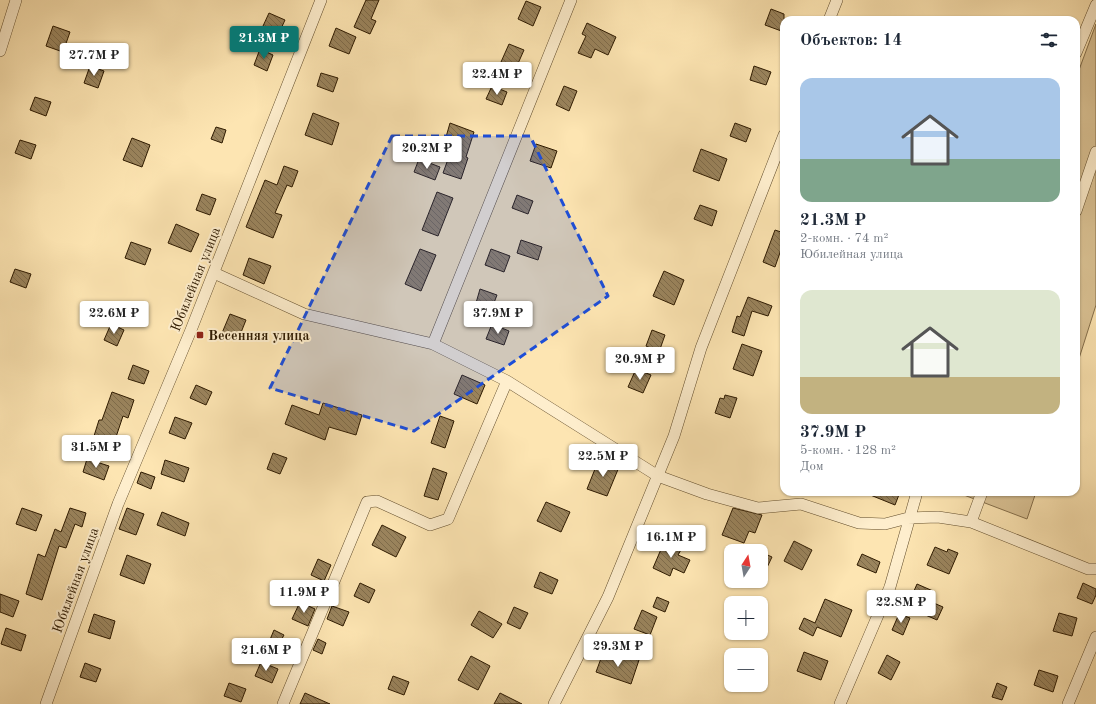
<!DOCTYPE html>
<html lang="ru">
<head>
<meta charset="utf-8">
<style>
  body { margin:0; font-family:"Old Standard TT",serif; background:#f6f6f7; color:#1f2937; height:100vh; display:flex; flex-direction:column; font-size:15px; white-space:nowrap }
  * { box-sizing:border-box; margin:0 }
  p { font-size:13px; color:#747a83 }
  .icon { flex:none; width:22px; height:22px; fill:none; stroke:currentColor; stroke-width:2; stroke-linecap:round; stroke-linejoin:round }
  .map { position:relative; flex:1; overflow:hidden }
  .side { position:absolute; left:780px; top:16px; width:300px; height:480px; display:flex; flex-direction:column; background:#fff; border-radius:12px; box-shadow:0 1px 3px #0004 }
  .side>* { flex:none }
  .needle { width:26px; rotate:11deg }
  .controls { position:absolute; left:724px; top:544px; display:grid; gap:8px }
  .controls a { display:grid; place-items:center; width:44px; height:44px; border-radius:8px; background:#fff; box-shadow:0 1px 3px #0004; font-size:20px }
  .price { position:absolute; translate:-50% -34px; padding:0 9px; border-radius:4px; background:#fff; color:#222; font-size:13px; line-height:26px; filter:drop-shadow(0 1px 2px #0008) }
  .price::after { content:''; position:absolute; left:50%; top:24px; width:12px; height:9px; margin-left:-6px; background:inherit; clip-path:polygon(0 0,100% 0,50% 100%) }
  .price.current { background:#0f766e; color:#fff }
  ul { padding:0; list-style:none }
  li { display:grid; align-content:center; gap:8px; height:212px; padding:0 20px }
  li span { display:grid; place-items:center; height:124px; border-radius:12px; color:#555 }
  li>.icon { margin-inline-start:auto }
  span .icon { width:72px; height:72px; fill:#fffc; stroke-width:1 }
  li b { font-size:17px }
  h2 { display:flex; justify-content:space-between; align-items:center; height:48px; padding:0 20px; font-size:17px }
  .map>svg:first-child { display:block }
  .green { fill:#dac294; stroke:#846e4a }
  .building { fill:url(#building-back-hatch); stroke:#2e1a00 }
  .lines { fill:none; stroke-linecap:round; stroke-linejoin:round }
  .minor-casing { stroke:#624d2c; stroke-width:12 }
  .minor { stroke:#feeecd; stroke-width:11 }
  .marked { fill:#1d4ed8; fill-opacity:0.2; stroke:#1d4ed8; stroke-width:3; stroke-dasharray:8 5; stroke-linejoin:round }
  .poi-dot { fill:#8f2418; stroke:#feeecd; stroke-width:1.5 }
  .labels { text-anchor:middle; stroke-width:4; stroke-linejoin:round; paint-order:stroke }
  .street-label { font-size:14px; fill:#2e1a00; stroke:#feeecd }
  .poi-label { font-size:14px; font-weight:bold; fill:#2e1a00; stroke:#feeecd; text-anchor:start }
</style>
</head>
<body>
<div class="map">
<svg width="1096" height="704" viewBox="0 0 1096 704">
  <defs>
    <pattern id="building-back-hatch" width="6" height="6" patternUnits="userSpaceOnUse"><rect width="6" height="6" fill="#9a845d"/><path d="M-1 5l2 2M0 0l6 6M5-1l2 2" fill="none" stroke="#7e6b4a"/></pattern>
  </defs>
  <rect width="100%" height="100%" fill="#fde5b2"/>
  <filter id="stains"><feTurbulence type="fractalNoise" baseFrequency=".005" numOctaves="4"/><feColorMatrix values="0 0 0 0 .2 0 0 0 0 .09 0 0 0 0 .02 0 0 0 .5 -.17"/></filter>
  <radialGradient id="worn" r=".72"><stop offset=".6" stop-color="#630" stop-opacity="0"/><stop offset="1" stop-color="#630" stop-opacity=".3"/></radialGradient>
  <path class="green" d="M1096,24V305L1076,368V78Z
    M956,492H1036L1027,519Z"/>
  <path class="building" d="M366,0H379L371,19L376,21L370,34L354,27Z
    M526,1L541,7L533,26L518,19Z
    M771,9L784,14V32L765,25Z
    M269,13L285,20L279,33L263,26Z
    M587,23L616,37L608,55L595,49L591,58L578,53L586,36L582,34Z
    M53,26L70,32L63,52L46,46Z
    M336,28L356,37L349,54L329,46Z
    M509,44L524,50L516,68L501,62Z
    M260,49L273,55L267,71L254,65Z
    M90,66L104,71L98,88L84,83Z
    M754,66L771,72L766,85L750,80Z
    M321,73L338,78L333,92L317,86Z
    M492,86L507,92L502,105L486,99Z
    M564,86L577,91L569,111L556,105Z
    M35,97L51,102L46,116L30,110Z
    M313,113L339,123L332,145L305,135Z
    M450,123L474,132L466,157L468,158L461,179L443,173L455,140L446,137Z
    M735,123L751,129L746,142L730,136Z
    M216,127L226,130L222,143L211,139Z
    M132,138L150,145L142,167L123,160Z
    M20,140L36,145L31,159L15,153Z
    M536,144L557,151L551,168L530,161Z
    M701,149L727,159L719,181L693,171Z
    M419,159L440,167L435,180L414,172Z
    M284,166L298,171L292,187L287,185L275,213L282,215L273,238L246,227L265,180L277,185Z
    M437,192L453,198L438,236L422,230Z
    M202,194L216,199L210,215L196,210Z
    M517,195L533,201L528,214L512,208Z
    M700,205L717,211L712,226L694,219Z
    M176,224L199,234L191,252L168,243Z
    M775,230L784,233V241L775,267L763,262Z
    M521,240L542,247L538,260L517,253Z
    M131,242L151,249L145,265L125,258Z
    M420,249L436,255L421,291L405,284Z
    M491,249L510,256L504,272L485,265Z
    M249,258L271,266L264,284L243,275Z
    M15,269L31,274L26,288L10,282Z
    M664,271L684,280L674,305L653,296Z
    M480,289L497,295L492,308L476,303Z
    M748,297L772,306L768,316L752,311L744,336L732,332L737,316L740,317Z
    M230,314L246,320L238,340L222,333Z
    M111,324L124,330L117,346L104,340Z
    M492,324L509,331L504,345L486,339Z
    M652,330L665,335L659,352L646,346Z
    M742,344L762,351L753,376L733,369Z
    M133,365L149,371L144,384L128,379Z
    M636,369L651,375L643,393L628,387Z
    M462,375L485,385L477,404L454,394Z
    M196,385L212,392L206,405L190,398Z
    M112,392L134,400L128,418L123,416L114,443L94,436L99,420H102Z
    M725,395L737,398L730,418L715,413L720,398L724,399Z
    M323,403L362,415L356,435L329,427L325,440L285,424L292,405L319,415Z
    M440,416L454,421L445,448L431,443Z
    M175,417L192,423L185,439L169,433Z
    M273,453L287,458L280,474L267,469Z
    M87,459L109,466L104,480L83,472Z
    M599,459L619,467L607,496L587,489Z
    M165,460L189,468L184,482L161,474Z
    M433,468L447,473L438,500L424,496Z
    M141,472L155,477L151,489L137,483Z
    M863,492H900L895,505Z
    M546,502L570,512L561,532L537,521Z
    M22,508L42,515L36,531L16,524Z
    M70,508L86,513L82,527L75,524L66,548L59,546L42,600L26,594L38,554L45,557L55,529L61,532Z
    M127,508L144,514L136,535L119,529Z
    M733,508L762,515L755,533L749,531L744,543L722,535Z
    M162,512L189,523L185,536L157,525Z
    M382,525L406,537L396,557L372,545Z
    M665,540L682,548L678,555L690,560L684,573L673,568L670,576L653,568Z
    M794,541L812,550L802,570L784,561Z
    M935,547L947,552L948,549L958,553L949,574L927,565Z
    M761,552L772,557L761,580Z
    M862,554L880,562L876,573L857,565Z
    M127,555L151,564L144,584L120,575Z
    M318,559L331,565L324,581L311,575Z
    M540,572L558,580L552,594L534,587Z
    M360,583L375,590L369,603L354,596Z
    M1083,583L1096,589V595L1092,604L1077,598Z
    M917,584L933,591L929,601L943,607L937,620L907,607Z
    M0,594L19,601L13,617L0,612Z
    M657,597L669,602L665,612L653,607Z
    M825,599L852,610L841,637L817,627L813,636L799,629L804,618L815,623Z
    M300,602L315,609L308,626L292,619Z
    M332,606L349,612L343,626L327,619Z
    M514,607L528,613L520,629L507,623Z
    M642,610L657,617L650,635L634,629Z
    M479,611L502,624L493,638L471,625Z
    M1059,613L1077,618L1072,636L1053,631Z
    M94,614L115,621L110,639L88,632Z
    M899,614L910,618L903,635L892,630Z
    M6,628L26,635L21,651L1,644Z
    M274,630L284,635L278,646L269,642Z
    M318,639L326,643L322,654L313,650Z
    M804,652L828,661L821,680L797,671Z
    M603,653L621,660L623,655L639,660L631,684L596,672Z
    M887,655L900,662L891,680L878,673Z
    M471,656L490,666L478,690L458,680Z
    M261,662L278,669L272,683L255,676Z
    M85,663L101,669L96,682L80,677Z
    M1039,670L1058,676L1053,692L1034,685Z
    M393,676L409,682L404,695L388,689Z
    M229,683L246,689L241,702L224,696Z
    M997,683L1007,687L1002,700L992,697Z
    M305,693L330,704H300Z
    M500,693L522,704H494Z"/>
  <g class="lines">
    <g class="minor-casing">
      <path id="minor" d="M829,20L837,0
        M0,51L16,0
        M1076,53L1096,5
        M1076,211L1096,152
        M214,273L304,314L433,344L507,381L658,476L707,494L758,508L801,504L859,523L885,524L908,518L938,517L971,522L1088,569H1096
        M433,344L571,0
        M971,522L982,492
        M46,704L118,504L191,330L321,0
        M283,704L367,502L377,501L430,525L448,519L507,381
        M554,704L608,597L674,436L701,348L784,135
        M840,704L890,587L917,492
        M1068,704L1096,637"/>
    </g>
    <use href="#minor" class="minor"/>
  </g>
  <path class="marked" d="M392,136H530L608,296L414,431L270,388Z"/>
  <rect class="poi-dot" x="196" y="331" width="8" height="8" rx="2"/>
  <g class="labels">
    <g class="street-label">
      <text transform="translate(195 279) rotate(-68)" y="5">Юбилейная улица</text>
      <text transform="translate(75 580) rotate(-70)" y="5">Юбилейная улица</text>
    </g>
    <g class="poi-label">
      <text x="208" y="340">Весенняя улица</text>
    </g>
  </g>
  <rect width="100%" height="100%" filter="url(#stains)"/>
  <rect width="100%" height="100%" fill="url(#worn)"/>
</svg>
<div class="controls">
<a><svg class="needle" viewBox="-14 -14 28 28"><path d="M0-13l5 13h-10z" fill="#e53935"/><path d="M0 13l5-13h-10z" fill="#747a83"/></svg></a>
<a>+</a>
<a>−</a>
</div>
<b class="price current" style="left:264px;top:60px">21.3M ₽</b>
<b class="price" style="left:94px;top:77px">27.7M ₽</b>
<b class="price" style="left:497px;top:96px">22.4M ₽</b>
<b class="price" style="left:427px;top:170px">20.2M ₽</b>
<b class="price" style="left:114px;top:335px">22.6M ₽</b>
<b class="price" style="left:498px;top:335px">37.9M ₽</b>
<b class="price" style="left:640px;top:381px">20.9M ₽</b>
<b class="price" style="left:96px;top:469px">31.5M ₽</b>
<b class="price" style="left:603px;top:478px">22.5M ₽</b>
<b class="price" style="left:671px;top:559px">16.1M ₽</b>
<b class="price" style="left:304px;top:614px">11.9M ₽</b>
<b class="price" style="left:901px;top:624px">22.8M ₽</b>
<b class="price" style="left:618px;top:668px">29.3M ₽</b>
<b class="price" style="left:266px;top:672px">21.6M ₽</b>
<section class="side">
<h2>Объектов: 14<svg class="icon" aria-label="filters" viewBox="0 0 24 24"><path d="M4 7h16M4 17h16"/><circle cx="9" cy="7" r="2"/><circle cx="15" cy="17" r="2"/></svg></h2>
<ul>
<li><span style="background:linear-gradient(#a9c7e8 65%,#7fa58c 0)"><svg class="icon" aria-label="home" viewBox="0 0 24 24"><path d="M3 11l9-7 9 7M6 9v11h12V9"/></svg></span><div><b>21.3M ₽</b><p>2-комн. · 74 m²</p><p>Юбилейная улица</p></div></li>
<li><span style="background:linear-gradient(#dfe7d0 70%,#c2b280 0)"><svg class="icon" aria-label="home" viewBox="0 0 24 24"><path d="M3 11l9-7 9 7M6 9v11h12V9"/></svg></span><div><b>37.9M ₽</b><p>5-комн. · 128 m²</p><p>Дом</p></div></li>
</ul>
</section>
</div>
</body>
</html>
